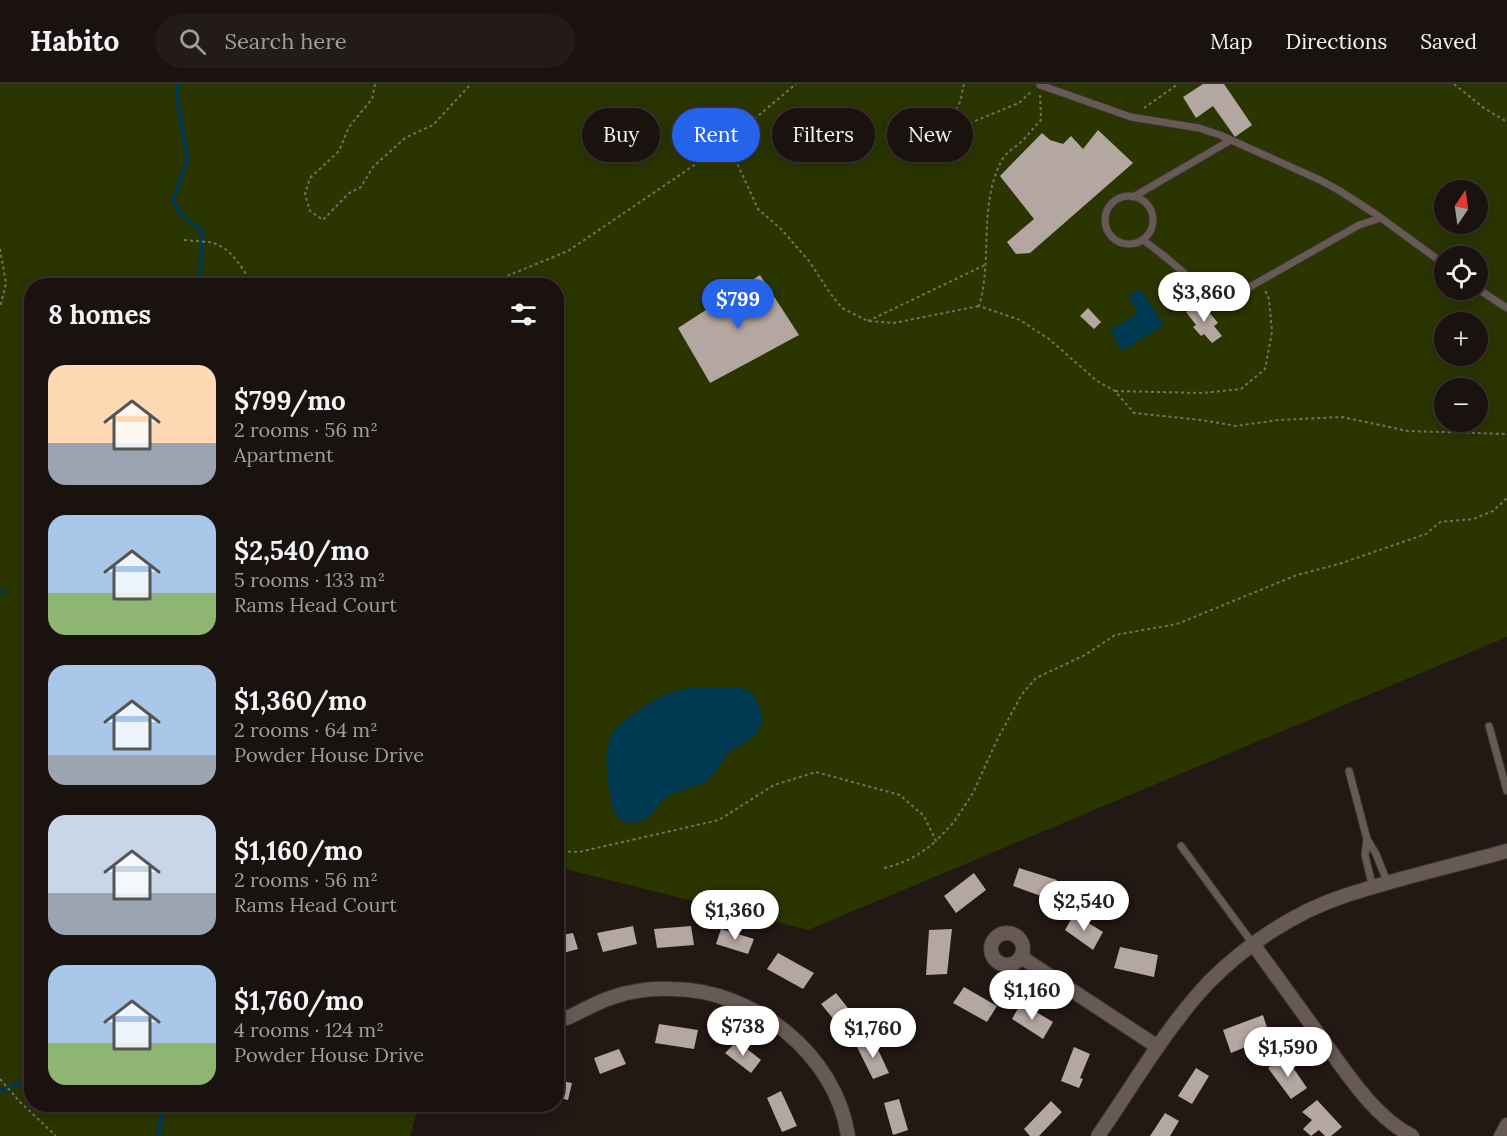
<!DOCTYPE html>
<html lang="en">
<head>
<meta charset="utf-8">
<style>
  body { margin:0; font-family:Lora,serif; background:#231b18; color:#f1f3f6; height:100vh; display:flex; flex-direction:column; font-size:22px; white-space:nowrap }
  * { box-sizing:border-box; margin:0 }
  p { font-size:20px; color:#9f9e9e }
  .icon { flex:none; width:33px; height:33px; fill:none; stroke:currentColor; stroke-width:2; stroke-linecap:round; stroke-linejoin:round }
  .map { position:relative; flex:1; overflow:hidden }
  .details { position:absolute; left:24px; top:194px; width:540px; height:834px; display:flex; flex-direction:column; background:#1a120f; border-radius:24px; box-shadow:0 3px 15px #0003,0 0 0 2px #38322f }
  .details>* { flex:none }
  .hud { position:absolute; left:582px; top:24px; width:570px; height:54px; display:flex; gap:12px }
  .needle { width:39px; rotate:13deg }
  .fabs { position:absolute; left:1434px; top:96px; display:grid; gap:12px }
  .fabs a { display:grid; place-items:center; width:54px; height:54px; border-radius:50%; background:#1a120f; box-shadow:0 3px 15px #0003,0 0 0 2px #38322f; font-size:30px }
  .price { position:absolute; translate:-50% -51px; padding:0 14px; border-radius:21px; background:#fff; color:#222; font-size:20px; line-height:39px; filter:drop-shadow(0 2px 3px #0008) }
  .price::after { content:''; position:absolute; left:50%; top:36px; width:18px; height:14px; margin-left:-9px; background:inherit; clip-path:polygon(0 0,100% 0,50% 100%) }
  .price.current { background:#2563eb; color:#fff }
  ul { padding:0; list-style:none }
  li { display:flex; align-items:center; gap:18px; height:150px; padding:0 24px }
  li span { display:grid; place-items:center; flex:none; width:168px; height:120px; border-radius:18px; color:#555 }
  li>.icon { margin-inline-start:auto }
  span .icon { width:72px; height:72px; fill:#fffc; stroke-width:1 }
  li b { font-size:26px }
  h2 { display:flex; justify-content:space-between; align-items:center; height:72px; padding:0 24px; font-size:26px }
  .pill { padding:0 21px; border-radius:27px; background:#1a120f; box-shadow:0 3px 15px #0003,0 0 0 2px #38322f; font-size:21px; line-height:54px }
  .pill.current { background:#2563eb; color:#fff }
  header { display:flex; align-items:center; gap:36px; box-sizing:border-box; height:84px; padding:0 30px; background:#1a120f; border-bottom:2px solid #38322f }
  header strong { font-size:28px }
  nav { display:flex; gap:33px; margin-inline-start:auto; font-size:21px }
  .search { width:420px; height:54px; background:#231b18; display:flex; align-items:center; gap:15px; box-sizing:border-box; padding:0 21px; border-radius:33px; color:#9f9e9e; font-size:22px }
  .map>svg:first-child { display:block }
  .green { fill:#2a3500; fill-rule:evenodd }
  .water { fill:#003952 }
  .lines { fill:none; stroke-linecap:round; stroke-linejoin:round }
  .stream { stroke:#003952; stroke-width:4 }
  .building { fill:#b4a6a0 }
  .service-casing { stroke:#393230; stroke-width:9 }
  .minor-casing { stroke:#393230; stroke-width:16 }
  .path { stroke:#766d69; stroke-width:2; stroke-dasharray:3 3; stroke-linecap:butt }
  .service { stroke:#675a55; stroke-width:7 }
  .minor { stroke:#675a55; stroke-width:14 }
</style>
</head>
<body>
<header>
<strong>Habito</strong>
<div class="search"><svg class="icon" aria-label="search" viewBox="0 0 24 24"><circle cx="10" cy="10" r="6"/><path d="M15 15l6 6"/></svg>Search here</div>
<nav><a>Map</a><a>Directions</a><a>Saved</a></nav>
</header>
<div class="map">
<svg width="1507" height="1052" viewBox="0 0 1507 1052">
  <rect width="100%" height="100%" fill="#221814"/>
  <path class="green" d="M0,0H1507V553L808,846L557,783L556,201H32V1020H419L410,1052H0ZM1444,106H1478V140H1444ZM1444,172H1478V206H1444ZM1444,238H1478V272H1444ZM1444,304H1478V338H1444Z"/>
  <path class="water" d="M1141,205L1164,241L1122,267L1110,246L1138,229L1128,213Z
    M693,603L741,604L753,609C759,621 765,631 760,644C754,657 738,659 729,669C719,679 716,693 702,700C689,705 676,706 664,715C656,722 652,734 642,737C638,739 628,739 624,737C614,733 611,719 610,710C606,692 603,663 614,647C623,635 657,613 671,609C678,606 686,605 693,603Z"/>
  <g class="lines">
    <path class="stream" d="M178,0V20L188,75L173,115L181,131L203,148L199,201
      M0,507L3,508
      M0,1007L32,995
      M158,1052L162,1027L166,1020"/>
  </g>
  <path class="building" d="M1203,0H1224L1252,41L1235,53L1213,22L1196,34L1183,13Z
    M1098,46L1133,79L1030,169L1016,170L1007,158L1034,135L1000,92L1042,49L1050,56L1063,60L1071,52L1083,65Z
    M760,191L799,251L710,299L678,244Z
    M1197,219L1206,230L1209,228L1218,239L1214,242L1222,252L1212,259L1204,250L1201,252L1193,243L1196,241L1186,228Z
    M1088,224L1101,238L1094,245L1080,232Z
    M1019,784L1057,796L1049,815L1013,802Z
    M974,789L986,806L956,829L944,812Z
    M1074,830L1103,848L1093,866L1065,846Z
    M633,842L637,860L603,868L597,849Z
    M691,842L694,861L657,864L654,845Z
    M721,845L754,855L748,870L716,860Z
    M952,845L947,890L926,891L929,846Z
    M573,849L578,865L556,871V852Z
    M1120,863L1158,871L1154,893L1114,884Z
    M778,869L814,889L803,905L767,885Z
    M964,903L997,922L987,938L953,919Z
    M836,909L859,938L845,949L821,920Z
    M1021,919L1053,938L1043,955L1012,935Z
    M1263,931L1270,953L1231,969L1223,946Z
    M659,940L698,946L694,965L655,959Z
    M873,955L889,989L873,995L857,963Z
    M737,957L761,976L751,989L725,969Z
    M1074,963L1090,970L1080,994L1083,995L1079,1004L1061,997Z
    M619,965L626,980L600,990L594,974Z
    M1285,972L1307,1004L1291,1015L1268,984Z
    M1196,984L1209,992L1192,1020L1178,1012Z
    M556,996L572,999L568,1016L556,1013Z
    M781,1007L797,1042L782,1048L767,1014Z
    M899,1015L908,1046L893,1051L884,1019Z
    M1317,1016L1342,1043L1331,1052H1325L1319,1046L1311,1052L1303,1045L1312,1036L1302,1028Z
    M1051,1017L1062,1028L1039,1052H1030L1024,1045Z
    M1165,1029L1179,1037L1170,1052H1150Z"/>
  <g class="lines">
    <g class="service-casing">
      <path id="service" d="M1040,1L1131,33L1199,44L1220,51L1320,96L1340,107L1377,131L1444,180
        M1105 136a24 24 0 1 1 48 0a24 24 0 1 1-48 0Z
        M1133,113L1231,56
        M1143,156C1171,176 1194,196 1216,222L1359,141L1381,134
        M1478,205L1507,224
        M1173,208L1192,194
        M1489,642L1507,707
        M1349,687L1367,755L1376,770L1388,800
        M1367,755L1365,771L1373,804
        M1181,762L1253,860"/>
    </g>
    <g class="minor-casing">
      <path id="minor" d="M991 865a16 16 0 1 1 32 0a16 16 0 1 1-32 0Z
        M1253,860C1276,892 1299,923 1321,954C1347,989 1373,1032 1412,1052
        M1021,873L1158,963
        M567,934C582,927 597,918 613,913C631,907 654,904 672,905C753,905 836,970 848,1052
        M1098,1052C1134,1000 1167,942 1210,897C1247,860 1295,828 1344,812C1397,794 1453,782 1507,767
        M1501,1052L1507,1041"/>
    </g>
    <path class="path" d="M375,0L372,15L349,43L339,67L310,94L305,110L310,127L323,136L349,109L361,103L373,83L405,54L433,41L471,0
      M964,0C962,6 962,14 959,20C953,32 942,32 945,50L951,52L977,36L1019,19L1032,7
      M1454,0L1484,24L1507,38
      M1040,11L1041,36C1034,43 1029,50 1022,57C1016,63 1006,68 1002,76C978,120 993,176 979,222L1020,236L1049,255L1097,297L1115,307L1134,329L1201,336L1236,342L1278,336L1342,333L1408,347L1507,350
      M1144,24L1178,0
      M721,63L737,79L758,125L781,145L809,177L830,209L842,224L868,237L894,239L979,222
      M184,156C194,157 204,157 213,159C231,163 244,187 253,201
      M0,165L6,199L0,224
      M485,201L568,167L721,63L796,0
      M868,237L985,181
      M1115,307L1203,309L1241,305L1265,285L1272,248L1269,215L1264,204
      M556,767L579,768L719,736L774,701L816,688L900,711L924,732L936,757L954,738L973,709L997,656L1022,610L1036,594L1085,571L1115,551L1177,540L1297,491L1339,480L1426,450L1440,438L1473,435L1493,427L1507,414
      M884,784C905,779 920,771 936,757
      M0,995L19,1017L56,1052"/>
    <use href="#service" class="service"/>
    <use href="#minor" class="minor"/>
  </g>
</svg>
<div class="fabs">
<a><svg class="needle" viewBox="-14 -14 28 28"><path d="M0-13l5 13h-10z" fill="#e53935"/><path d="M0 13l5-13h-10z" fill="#9f9e9e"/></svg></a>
<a><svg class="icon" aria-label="locate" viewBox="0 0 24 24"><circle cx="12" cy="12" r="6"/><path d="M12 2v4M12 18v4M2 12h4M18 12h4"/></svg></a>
<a>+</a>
<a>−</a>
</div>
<b class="price" style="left:1204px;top:239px">$3,860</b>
<b class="price current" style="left:738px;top:246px">$799</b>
<b class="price" style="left:1084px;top:848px">$2,540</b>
<b class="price" style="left:735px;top:857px">$1,360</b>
<b class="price" style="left:1032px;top:937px">$1,160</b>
<b class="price" style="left:743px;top:973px">$738</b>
<b class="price" style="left:873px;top:975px">$1,760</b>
<b class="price" style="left:1288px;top:994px">$1,590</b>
<div class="hud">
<a class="pill">Buy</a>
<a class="pill current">Rent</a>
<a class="pill">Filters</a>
<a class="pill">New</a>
</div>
<section class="details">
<h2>8 homes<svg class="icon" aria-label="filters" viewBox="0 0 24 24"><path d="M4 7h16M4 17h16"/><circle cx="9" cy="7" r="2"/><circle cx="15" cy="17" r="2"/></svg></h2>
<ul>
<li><span style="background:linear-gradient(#ffd9b3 65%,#9aa5b1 0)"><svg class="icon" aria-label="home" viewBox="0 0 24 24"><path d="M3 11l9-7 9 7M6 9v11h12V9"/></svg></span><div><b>$799/mo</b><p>2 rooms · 56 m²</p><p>Apartment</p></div></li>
<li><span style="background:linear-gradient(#a9c7e8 65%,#8fb573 0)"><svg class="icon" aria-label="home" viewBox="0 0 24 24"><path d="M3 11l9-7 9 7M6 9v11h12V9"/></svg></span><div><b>$2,540/mo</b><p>5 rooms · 133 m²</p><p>Rams Head Court</p></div></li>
<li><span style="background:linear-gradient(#a9c7e8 75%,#9aa5b1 0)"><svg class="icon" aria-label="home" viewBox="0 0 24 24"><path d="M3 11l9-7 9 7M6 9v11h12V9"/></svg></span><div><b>$1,360/mo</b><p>2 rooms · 64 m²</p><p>Powder House Drive</p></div></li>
<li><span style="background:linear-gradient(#c9d6e8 65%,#9aa5b1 0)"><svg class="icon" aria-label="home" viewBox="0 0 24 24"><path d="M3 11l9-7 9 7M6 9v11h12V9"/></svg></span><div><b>$1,160/mo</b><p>2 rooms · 56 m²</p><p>Rams Head Court</p></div></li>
<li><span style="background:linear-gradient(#a9c7e8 65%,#8fb573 0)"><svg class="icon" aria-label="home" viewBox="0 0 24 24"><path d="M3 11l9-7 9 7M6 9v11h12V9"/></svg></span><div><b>$1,760/mo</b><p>4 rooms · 124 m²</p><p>Powder House Drive</p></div></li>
</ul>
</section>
</div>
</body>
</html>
